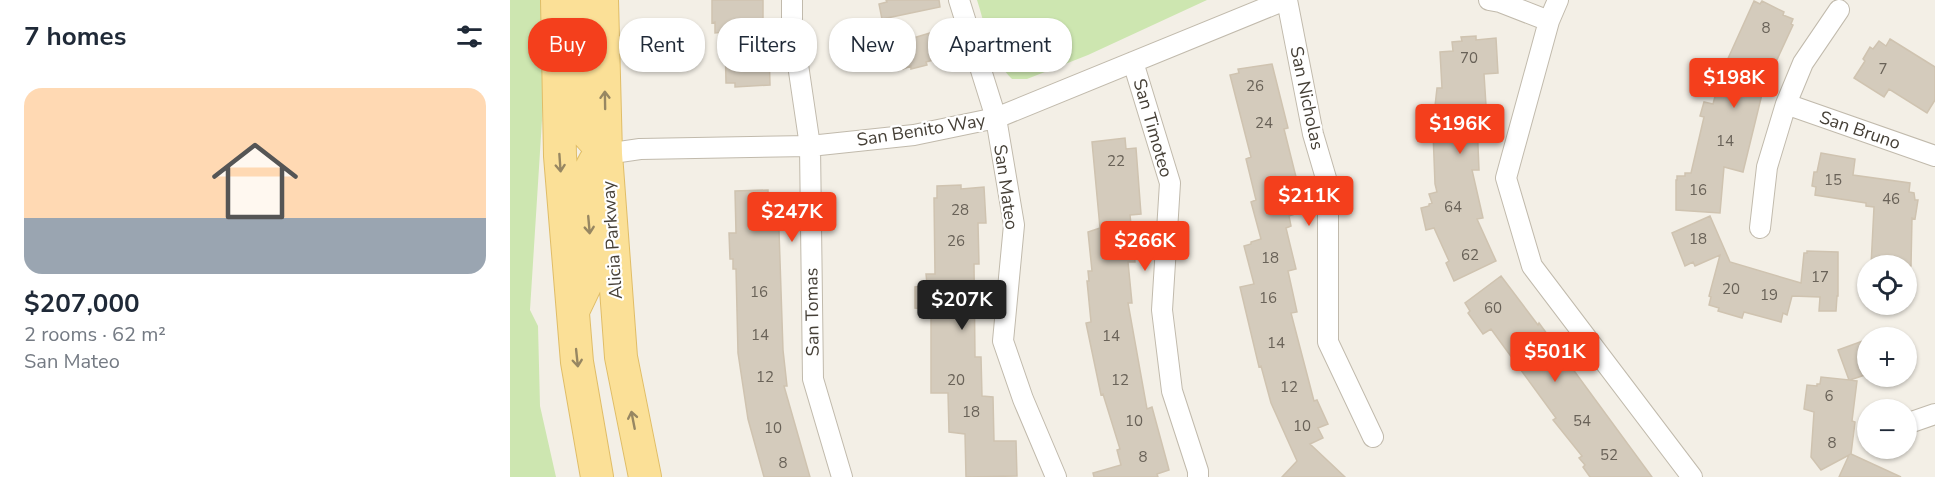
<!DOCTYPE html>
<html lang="en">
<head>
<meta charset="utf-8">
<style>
  body { margin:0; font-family:"Nunito Sans",sans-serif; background:#f6f6f7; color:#1f2937; height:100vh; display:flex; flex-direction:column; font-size:22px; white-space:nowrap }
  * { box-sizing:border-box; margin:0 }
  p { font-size:20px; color:#747a83 }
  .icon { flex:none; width:33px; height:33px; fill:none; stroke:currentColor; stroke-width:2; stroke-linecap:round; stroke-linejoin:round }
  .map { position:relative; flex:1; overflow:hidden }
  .details { display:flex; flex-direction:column; background:#fff; width:510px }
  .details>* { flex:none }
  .hud { position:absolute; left:18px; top:18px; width:570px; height:54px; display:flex; gap:12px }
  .tools { position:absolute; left:1347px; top:255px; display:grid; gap:12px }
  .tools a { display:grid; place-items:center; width:60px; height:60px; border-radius:50%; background:#fff; box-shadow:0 2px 4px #0004; font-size:30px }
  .price { position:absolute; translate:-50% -51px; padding:0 14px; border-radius:6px; background:#f43f1c; color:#fff; font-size:20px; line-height:39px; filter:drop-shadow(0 2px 3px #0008) }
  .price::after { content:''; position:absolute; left:50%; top:36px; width:18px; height:14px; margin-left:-9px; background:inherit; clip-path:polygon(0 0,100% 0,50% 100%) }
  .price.selected { background:#222; color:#fff }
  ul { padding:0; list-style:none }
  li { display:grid; align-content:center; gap:12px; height:318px; padding:0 24px }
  li span { display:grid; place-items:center; height:186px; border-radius:18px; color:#555 }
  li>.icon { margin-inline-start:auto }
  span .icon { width:108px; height:108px; fill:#fffc; stroke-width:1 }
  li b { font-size:26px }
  h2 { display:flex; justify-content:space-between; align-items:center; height:72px; padding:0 24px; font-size:26px }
  .chip { padding:0 21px; border-radius:24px; background:#fff; box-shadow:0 2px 4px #0004; font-size:21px; line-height:54px }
  .chip.selected { background:#f43f1c; color:#fff }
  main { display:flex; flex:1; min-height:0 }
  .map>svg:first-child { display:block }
  .green { fill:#cde6b0 }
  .building { fill:#d4cbbc; stroke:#cfc3b0; stroke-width:1.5 }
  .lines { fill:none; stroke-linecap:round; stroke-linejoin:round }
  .minor-casing { stroke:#c1baac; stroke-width:22 }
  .primary-casing { stroke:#e0bd67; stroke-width:34 }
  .minor { stroke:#fff; stroke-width:20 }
  .primary { stroke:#fbe097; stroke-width:32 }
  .oneway { stroke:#978762 }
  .labels { text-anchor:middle; stroke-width:4.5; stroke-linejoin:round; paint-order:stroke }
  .number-label { font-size:15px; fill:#696258 }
  .street-label { font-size:18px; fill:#453f36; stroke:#fff }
</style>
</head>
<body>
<main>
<section class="details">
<h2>7 homes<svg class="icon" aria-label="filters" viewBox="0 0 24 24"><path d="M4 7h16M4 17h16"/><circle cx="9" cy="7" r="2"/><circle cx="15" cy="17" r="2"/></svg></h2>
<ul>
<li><span style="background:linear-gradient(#ffd9b3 70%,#9aa5b1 0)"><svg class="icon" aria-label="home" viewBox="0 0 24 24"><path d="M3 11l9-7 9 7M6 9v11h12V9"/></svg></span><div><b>$207,000</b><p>2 rooms · 62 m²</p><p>San Mateo</p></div></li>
</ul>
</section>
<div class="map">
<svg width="1425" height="477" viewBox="0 0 1425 477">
  <rect width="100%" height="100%" fill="#f3efe6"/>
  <path class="green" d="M0,0H34L37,41L20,310L28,326L30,406L46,477H0Z
    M467,0H697L578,55L517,79H502C481,58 476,28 467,0Z"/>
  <path class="building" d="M202,0H253V50L259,49L260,85L225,87V83H216L215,36H214V32L205,33V22L202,23Z
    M376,0H429L430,7L372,19L369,4L377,2Z
    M1244,1L1250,4L1252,1L1274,12L1273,15L1283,19L1281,24L1283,25L1253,90L1233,172L1214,167L1210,213L1166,210V180H1167V176H1175V173H1181L1194,117L1190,116L1194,102L1203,104L1211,74Z
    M430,30L438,56L416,62L417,65L401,69V66L393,69L390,59L387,60L383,44Z
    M966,36V40L986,38L988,73L974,74L977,121L967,122L969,170H962L973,218L967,219L986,261L944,281L936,263L939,261L924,228L916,230L911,208L919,206V204L922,203L919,194L927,192L925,184L922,106H925L927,88H932L930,52L943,51L942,42L952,41L951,37Z
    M1380,39L1425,67V100L1417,113L1379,89L1374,97L1344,78L1355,61L1353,59L1360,47L1363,49L1369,41L1376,46Z
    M762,64L778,128L774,129L787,181L780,182L788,213L779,216L781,226L776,228L786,269L778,271L787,312L781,313L804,401L807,400L818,424L808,428L813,438L800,444L835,477H772L787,461L761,403L751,366L749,367L730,287L744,284L734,246L741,244V242L751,239L741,202L746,200L736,159L741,157L720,75L729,73L728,69Z
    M615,138L616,149L626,148L631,214L620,215L625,262H618L622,303H618L637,409L642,407L658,466L659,470L647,474L648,477H584L583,473L611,465L607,450L610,449L593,394L591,395L576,323L581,322L577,281H579L578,271H582L578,232L590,228L582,142Z
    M1311,153L1345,159L1343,175L1400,183L1399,192L1404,193L1405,200H1408L1405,219L1402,218L1401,266H1361L1364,207L1356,206V203L1305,195L1306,187L1302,186L1304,172H1307Z
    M451,185V189L474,187L476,223H468L469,264H464L465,357H471L472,396L483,397L484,441H506L507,476L456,477L455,434L439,432L438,393H421V310L405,308V287L414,286V284H417L416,274H425L424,198H427V186Z
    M258,190V201H268L273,350L277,386H274L300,477H254L238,419L228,353L226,269H223V259H220L219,233H226L225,191Z
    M1200,216L1220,262L1291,283L1294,253H1297V251L1328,252V296H1327L1326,311H1309L1310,297L1282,296L1277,315L1273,313L1271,322L1234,312L1232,318L1208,311L1209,308L1199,305L1201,297L1199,296L1210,255L1185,266L1183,262L1175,266L1162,233Z
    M991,276L1028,325L1029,323L1142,477H1080L1073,467L1075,465L1069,458L1072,456L1043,420L1046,418L981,329L973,334L958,313L960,311L955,303Z
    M1358,339V374L1340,380L1347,381L1342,421L1345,422L1341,454L1391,477H1329L1339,455L1311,470L1301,457L1304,412L1294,409L1297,385L1307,386V384H1310L1311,377L1339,380L1328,350Z"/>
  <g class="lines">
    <g class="minor-casing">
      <path id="minor" d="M282,0V24L300,146L303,379L332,477
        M449,0L486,118L504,225L493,341L513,399L546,477
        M777,0L803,134L818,185V342L863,437
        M979,0L990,2L1039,21
        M1048,0L1039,21L996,178L1022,266L1182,477
        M623,62L660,183L652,310L662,391L688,471V477
        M1276,104L1425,156
        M96,154L130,149L300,146L404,135L486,118L775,0
        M1250,228L1257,167L1276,104L1293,63L1329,10
        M1396,424L1425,414"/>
    </g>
    <g class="primary-casing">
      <path id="primary" d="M47,0L50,156L67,362L87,477
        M92,0L96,154L111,357L135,477
        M63,311L83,269L75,180L85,161L96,154L78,134L72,115L70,0"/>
    </g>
    <use href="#minor" class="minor"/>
    <use href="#primary" class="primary"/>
  </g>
  <defs><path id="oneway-shaft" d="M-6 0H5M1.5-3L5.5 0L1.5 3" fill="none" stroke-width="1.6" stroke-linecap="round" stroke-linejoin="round" transform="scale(1.5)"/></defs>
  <g class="oneway">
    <use href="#oneway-shaft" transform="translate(95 100) rotate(-91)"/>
    <use href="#oneway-shaft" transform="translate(50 163) rotate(86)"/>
    <use href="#oneway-shaft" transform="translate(79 225) rotate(85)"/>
    <use href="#oneway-shaft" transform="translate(67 358) rotate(84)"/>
    <use href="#oneway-shaft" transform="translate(123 420) rotate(-101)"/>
  </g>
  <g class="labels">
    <g class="number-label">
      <text x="1256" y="33">8</text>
      <text x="959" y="63">70</text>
      <text x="1373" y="74">7</text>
      <text x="745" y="91">26</text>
      <text x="754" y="128">24</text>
      <text x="1215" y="146">14</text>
      <text x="606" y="166">22</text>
      <text x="1323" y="185">15</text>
      <text x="1188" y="195">16</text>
      <text x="1381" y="204">46</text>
      <text x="943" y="212">64</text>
      <text x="450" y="215">28</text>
      <text x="1188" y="244">18</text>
      <text x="446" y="246">26</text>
      <text x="960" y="260">62</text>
      <text x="760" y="263">18</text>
      <text x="1310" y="282">17</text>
      <text x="1221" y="294">20</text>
      <text x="249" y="297">16</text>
      <text x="1259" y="300">19</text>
      <text x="758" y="303">16</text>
      <text x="983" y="313">60</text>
      <text x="250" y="340">14</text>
      <text x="601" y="341">14</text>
      <text x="766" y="348">14</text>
      <text x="255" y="382">12</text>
      <text x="446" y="385">20</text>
      <text x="610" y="385">12</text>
      <text x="779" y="392">12</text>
      <text x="1319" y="401">6</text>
      <text x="461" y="417">18</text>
      <text x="624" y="426">10</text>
      <text x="1072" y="426">54</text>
      <text x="792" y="431">10</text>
      <text x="263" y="433">10</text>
      <text x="1322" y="448">8</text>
      <text x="1099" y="460">52</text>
      <text x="633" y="462">8</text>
      <text x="273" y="468">8</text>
    </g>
    <g class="street-label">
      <text transform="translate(797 98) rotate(78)" y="6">San Nicholas</text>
      <text transform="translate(643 128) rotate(74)" y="6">San Timoteo</text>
      <text transform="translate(411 130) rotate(-9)" y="6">San Benito Way</text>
      <text transform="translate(1350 130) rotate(19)" y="6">San Bruno</text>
      <text transform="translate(496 187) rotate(82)" y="6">San Mateo</text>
      <text transform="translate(102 240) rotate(-94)" y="6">Alicia Parkway</text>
      <text transform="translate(302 312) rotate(-91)" y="6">San Tomas</text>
    </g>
  </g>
</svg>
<div class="tools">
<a><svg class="icon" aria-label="locate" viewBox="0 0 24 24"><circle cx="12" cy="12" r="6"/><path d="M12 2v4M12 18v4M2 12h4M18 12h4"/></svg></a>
<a>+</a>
<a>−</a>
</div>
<b class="price" style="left:1224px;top:109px">$198K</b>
<b class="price" style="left:950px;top:155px">$196K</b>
<b class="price" style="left:799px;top:227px">$211K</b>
<b class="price" style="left:282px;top:243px">$247K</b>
<b class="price" style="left:635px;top:272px">$266K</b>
<b class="price selected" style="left:452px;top:331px">$207K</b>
<b class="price" style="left:1045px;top:383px">$501K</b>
<div class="hud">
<a class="chip selected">Buy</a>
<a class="chip">Rent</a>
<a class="chip">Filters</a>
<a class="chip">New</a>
<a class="chip">Apartment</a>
</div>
</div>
</main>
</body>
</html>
